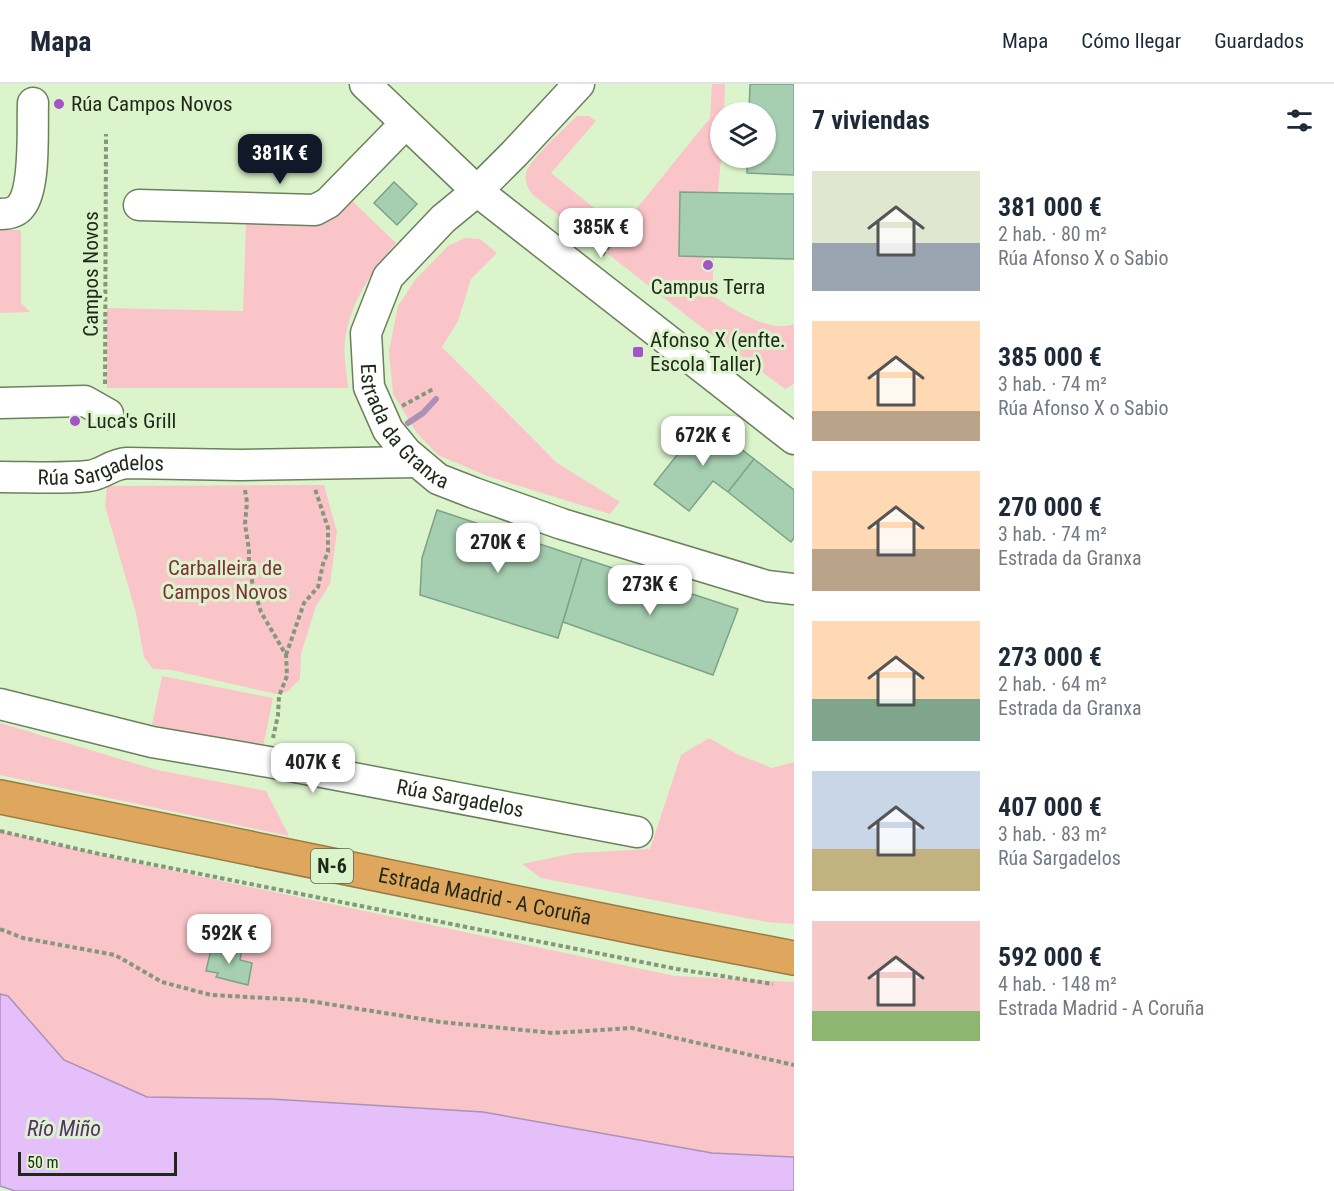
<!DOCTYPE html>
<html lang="es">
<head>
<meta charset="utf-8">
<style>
  body { margin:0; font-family:"Roboto Condensed",sans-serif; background:#f6f6f7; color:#1f2937; height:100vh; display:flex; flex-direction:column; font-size:22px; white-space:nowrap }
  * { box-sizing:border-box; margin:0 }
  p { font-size:20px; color:#747a83 }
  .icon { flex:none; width:33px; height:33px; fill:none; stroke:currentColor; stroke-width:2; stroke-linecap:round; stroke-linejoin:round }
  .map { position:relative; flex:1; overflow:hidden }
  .sheet { display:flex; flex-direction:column; background:#fff; width:540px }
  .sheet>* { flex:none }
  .fabs { position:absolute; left:710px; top:18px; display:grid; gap:12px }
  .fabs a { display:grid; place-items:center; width:66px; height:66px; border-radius:50%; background:#fff; box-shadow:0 2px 4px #0004; font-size:30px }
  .scale { position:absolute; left:18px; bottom:15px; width:159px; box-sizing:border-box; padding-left:6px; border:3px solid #1f2819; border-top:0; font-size:16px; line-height:21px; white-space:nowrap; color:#1f2819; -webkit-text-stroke:4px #dcf4cc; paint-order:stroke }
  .price { position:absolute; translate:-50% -51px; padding:0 14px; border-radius:12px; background:#fff; color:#222; font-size:20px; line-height:39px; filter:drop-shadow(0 2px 3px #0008) }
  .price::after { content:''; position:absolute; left:50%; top:36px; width:18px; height:14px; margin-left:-9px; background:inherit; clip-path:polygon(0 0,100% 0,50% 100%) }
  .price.selected { background:#111827; color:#fff }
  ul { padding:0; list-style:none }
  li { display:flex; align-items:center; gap:18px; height:150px; padding:0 18px }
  li span { display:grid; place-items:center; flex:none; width:168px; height:120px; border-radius:0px; color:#555 }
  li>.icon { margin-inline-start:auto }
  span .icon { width:72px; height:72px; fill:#fffc; stroke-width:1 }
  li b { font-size:26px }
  h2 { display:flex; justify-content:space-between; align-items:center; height:72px; padding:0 18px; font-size:26px }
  header { display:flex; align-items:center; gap:36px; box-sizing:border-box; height:84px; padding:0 30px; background:#fff; border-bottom:2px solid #e0e1e3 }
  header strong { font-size:28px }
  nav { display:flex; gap:33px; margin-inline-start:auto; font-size:21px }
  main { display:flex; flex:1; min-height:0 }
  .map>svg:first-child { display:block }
  .green { fill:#fac5c9 }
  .water { fill:#e4bffa; stroke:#a992b6; stroke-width:1.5 }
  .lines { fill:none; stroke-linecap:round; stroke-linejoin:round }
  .stream { stroke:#a992b6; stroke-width:6 }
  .building { fill:#a6ceb0; stroke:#7ca386; stroke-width:1.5 }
  .minor-casing { stroke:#6b805c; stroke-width:33 }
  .highway-casing { stroke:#9b7b45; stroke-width:36 }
  .path { stroke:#86977b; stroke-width:4; stroke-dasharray:4.5 3; stroke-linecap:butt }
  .minor { stroke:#fff; stroke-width:30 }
  .highway { stroke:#dea75d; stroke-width:33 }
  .poi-dot { fill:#a155c7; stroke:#dcf4cc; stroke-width:2 }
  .labels { text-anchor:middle; stroke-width:6; stroke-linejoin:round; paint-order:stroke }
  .shield { fill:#dcf4cc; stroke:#58654f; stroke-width:1.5 }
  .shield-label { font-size:20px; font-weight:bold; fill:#1f2819 }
  .poi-label { font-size:21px; fill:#1f2819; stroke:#dcf4cc; text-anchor:start }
  .street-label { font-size:21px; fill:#1f2819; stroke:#dcf4cc }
  .park-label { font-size:21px; fill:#832c3c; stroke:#dcf4cc }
  .water-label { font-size:22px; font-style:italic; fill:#5a2d72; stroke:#dcf4cc }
</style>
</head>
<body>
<header>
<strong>Mapa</strong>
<nav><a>Mapa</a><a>Cómo llegar</a><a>Guardados</a></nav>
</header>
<main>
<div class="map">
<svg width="794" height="1107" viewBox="0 0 794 1107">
  <rect width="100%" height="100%" fill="#dcf4cc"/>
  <path class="green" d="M712,0H725L724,28H720L721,74L718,108H680L679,172L714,174L712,211C731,224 770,250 794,240V300L785,305L705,246L533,111C528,105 524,96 526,89C529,76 566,43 577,32H589L596,37L551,89L620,145L710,34Z
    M349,114L396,159C372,187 350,218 345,257C343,272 347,289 348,304H107V224L243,227L246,140L295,141L321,139Z
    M0,146H21V219L30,228L0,229Z
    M465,154L480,155L497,169L471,195L458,237L442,263L557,379L620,418L610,430L487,392L438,371L417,349L393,310L389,267L398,222L415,196L448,162Z
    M324,401L337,448L330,500L316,522L301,570L300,595L287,608L276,610L172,586L153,585L144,573L136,529L105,422L107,402Z
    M162,592L273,614L263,663L152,641Z
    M0,639L157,686L266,707L289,752L0,691Z
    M709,654L737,670L772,684L794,678V840L767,838L541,794L522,780L574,769L650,765L681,671Z
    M0,747L136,779L675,892L794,898V1073L712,1069L483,1028L271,1015L147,1013L64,976L8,913L0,910Z"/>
  <path class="water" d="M0,910L8,912L64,976L147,1013L271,1015L483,1028L712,1069L794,1073V1107H15L0,1102Z"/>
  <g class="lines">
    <path class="stream" d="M408,339L423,329L436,315"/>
  </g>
  <path class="building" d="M750,0H794V91L747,89V74H765V28H749Z
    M394,98L417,120L397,141L374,119Z
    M680,108L794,110V175L679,172Z
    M704,337L754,375L728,408L713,397L689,427L654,400Z
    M754,375L794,406V454L791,458L728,408Z
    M437,426L582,474L558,554L420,511L422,474Z
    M582,474L738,525L713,591L563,538Z
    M212,861L242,866L240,876L252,879L248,901L216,893L218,889L206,887Z"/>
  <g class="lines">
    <g class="minor-casing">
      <g id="minor">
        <path d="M365,0L477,107L794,355"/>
        <path id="s1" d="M579,0L514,70L477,107L443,135L388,193L366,249L369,303L388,346L407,369L438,395L474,409L562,440L767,502L794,505"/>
        <path d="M139,121L315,126L328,119L405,40"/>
        <path d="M0,130C8,130 16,129 21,122C36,104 32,44 33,19"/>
        <path d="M0,319L85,317L108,330"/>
        <path id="s2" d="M0,393C29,393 60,395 89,392C104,390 111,380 127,379L240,381L417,378"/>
        <path id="s3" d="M0,620L152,658L269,678L637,748"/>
      </g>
    </g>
    <g class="highway-casing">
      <g id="highway">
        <path id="s4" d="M0,713L664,849L794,874"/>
      </g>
    </g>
    <path class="path" d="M602,171L622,146
      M105,300L106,50
      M402,322L435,304
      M245,406L247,418L245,440L249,466V481L253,502L261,528L286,571L287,592L279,612L278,631L273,654
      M286,571L304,519L318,503L323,480L328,468V444L315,405
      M0,747L95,769L677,885L773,900
      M0,845L23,854L115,871L162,898L211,911L303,916L441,938L553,949L632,944L794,981"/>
    <use href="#minor" class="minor"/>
    <use href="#highway" class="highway"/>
  </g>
  <g class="poi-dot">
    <circle cx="59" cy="20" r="6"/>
    <circle cx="708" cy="181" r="6"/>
    <rect x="632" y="262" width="12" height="12" rx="3"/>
    <circle cx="75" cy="337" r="6"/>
  </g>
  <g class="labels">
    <rect class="shield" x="311" y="765" width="42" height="34" rx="4.5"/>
    <g class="shield-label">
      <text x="332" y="789">N-6</text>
    </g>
    <g class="poi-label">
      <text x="71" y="27">Rúa Campos Novos</text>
      <text x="708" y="210" text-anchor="middle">Campus Terra</text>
      <text x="650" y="263">Afonso X (enfte.<tspan x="650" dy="24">Escola Taller)</tspan></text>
      <text x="87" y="344">Luca's Grill</text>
    </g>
    <g class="street-label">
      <text transform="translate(91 190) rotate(-90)" y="7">Campos Novos</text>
      <text dy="7" stroke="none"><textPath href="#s1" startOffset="438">Estrada da Granxa</textPath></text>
      <text dy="7" stroke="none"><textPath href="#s2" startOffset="102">Rúa Sargadelos</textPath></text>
      <text dy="7" stroke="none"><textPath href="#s3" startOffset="470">Rúa Sargadelos</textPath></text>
      <text dy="7" stroke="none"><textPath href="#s4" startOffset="495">Estrada Madrid - A Coruña</textPath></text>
    </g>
    <g class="park-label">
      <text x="225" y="491">Carballeira de<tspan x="225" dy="24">Campos Novos</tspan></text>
    </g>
    <g class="water-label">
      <text x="64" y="1052">Río Miño</text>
    </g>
  </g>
</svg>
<div class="fabs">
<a><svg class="icon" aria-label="layers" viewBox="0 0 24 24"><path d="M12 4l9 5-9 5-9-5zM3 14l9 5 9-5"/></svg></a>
</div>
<div class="scale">50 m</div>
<b class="price selected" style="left:280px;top:101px">381K €</b>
<b class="price" style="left:601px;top:175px">385K €</b>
<b class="price" style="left:703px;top:383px">672K €</b>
<b class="price" style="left:498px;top:490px">270K €</b>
<b class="price" style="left:650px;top:532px">273K €</b>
<b class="price" style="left:313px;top:710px">407K €</b>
<b class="price" style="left:229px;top:881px">592K €</b>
</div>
<section class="sheet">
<h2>7 viviendas<svg class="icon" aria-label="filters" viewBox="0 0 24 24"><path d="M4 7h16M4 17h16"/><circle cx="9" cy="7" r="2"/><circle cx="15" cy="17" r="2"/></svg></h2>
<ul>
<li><span style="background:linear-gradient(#dfe7d0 60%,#9aa5b1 0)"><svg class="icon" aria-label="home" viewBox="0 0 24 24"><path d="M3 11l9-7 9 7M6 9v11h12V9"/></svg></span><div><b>381 000 €</b><p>2 hab. · 80 m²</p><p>Rúa Afonso X o Sabio</p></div></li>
<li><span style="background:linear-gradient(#ffd9b3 75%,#b9a48a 0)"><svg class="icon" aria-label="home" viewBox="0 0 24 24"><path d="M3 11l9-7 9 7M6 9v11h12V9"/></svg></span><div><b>385 000 €</b><p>3 hab. · 74 m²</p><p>Rúa Afonso X o Sabio</p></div></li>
<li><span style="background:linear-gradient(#ffd9b3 65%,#b9a48a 0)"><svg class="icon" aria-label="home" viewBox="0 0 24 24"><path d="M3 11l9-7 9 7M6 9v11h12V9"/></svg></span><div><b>270 000 €</b><p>3 hab. · 74 m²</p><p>Estrada da Granxa</p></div></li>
<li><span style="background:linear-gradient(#ffd9b3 65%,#7fa58c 0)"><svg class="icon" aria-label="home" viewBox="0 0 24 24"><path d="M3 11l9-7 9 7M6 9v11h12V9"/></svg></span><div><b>273 000 €</b><p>2 hab. · 64 m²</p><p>Estrada da Granxa</p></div></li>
<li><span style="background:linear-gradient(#c9d6e8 65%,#c2b280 0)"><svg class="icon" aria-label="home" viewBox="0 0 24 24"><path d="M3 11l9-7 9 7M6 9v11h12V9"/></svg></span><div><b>407 000 €</b><p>3 hab. · 83 m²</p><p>Rúa Sargadelos</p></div></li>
<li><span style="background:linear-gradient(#f6c9c9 75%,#8fb573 0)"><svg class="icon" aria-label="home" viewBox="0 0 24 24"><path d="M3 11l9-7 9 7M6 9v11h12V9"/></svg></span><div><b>592 000 €</b><p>4 hab. · 148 m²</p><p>Estrada Madrid - A Coruña</p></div></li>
</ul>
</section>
</main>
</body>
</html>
